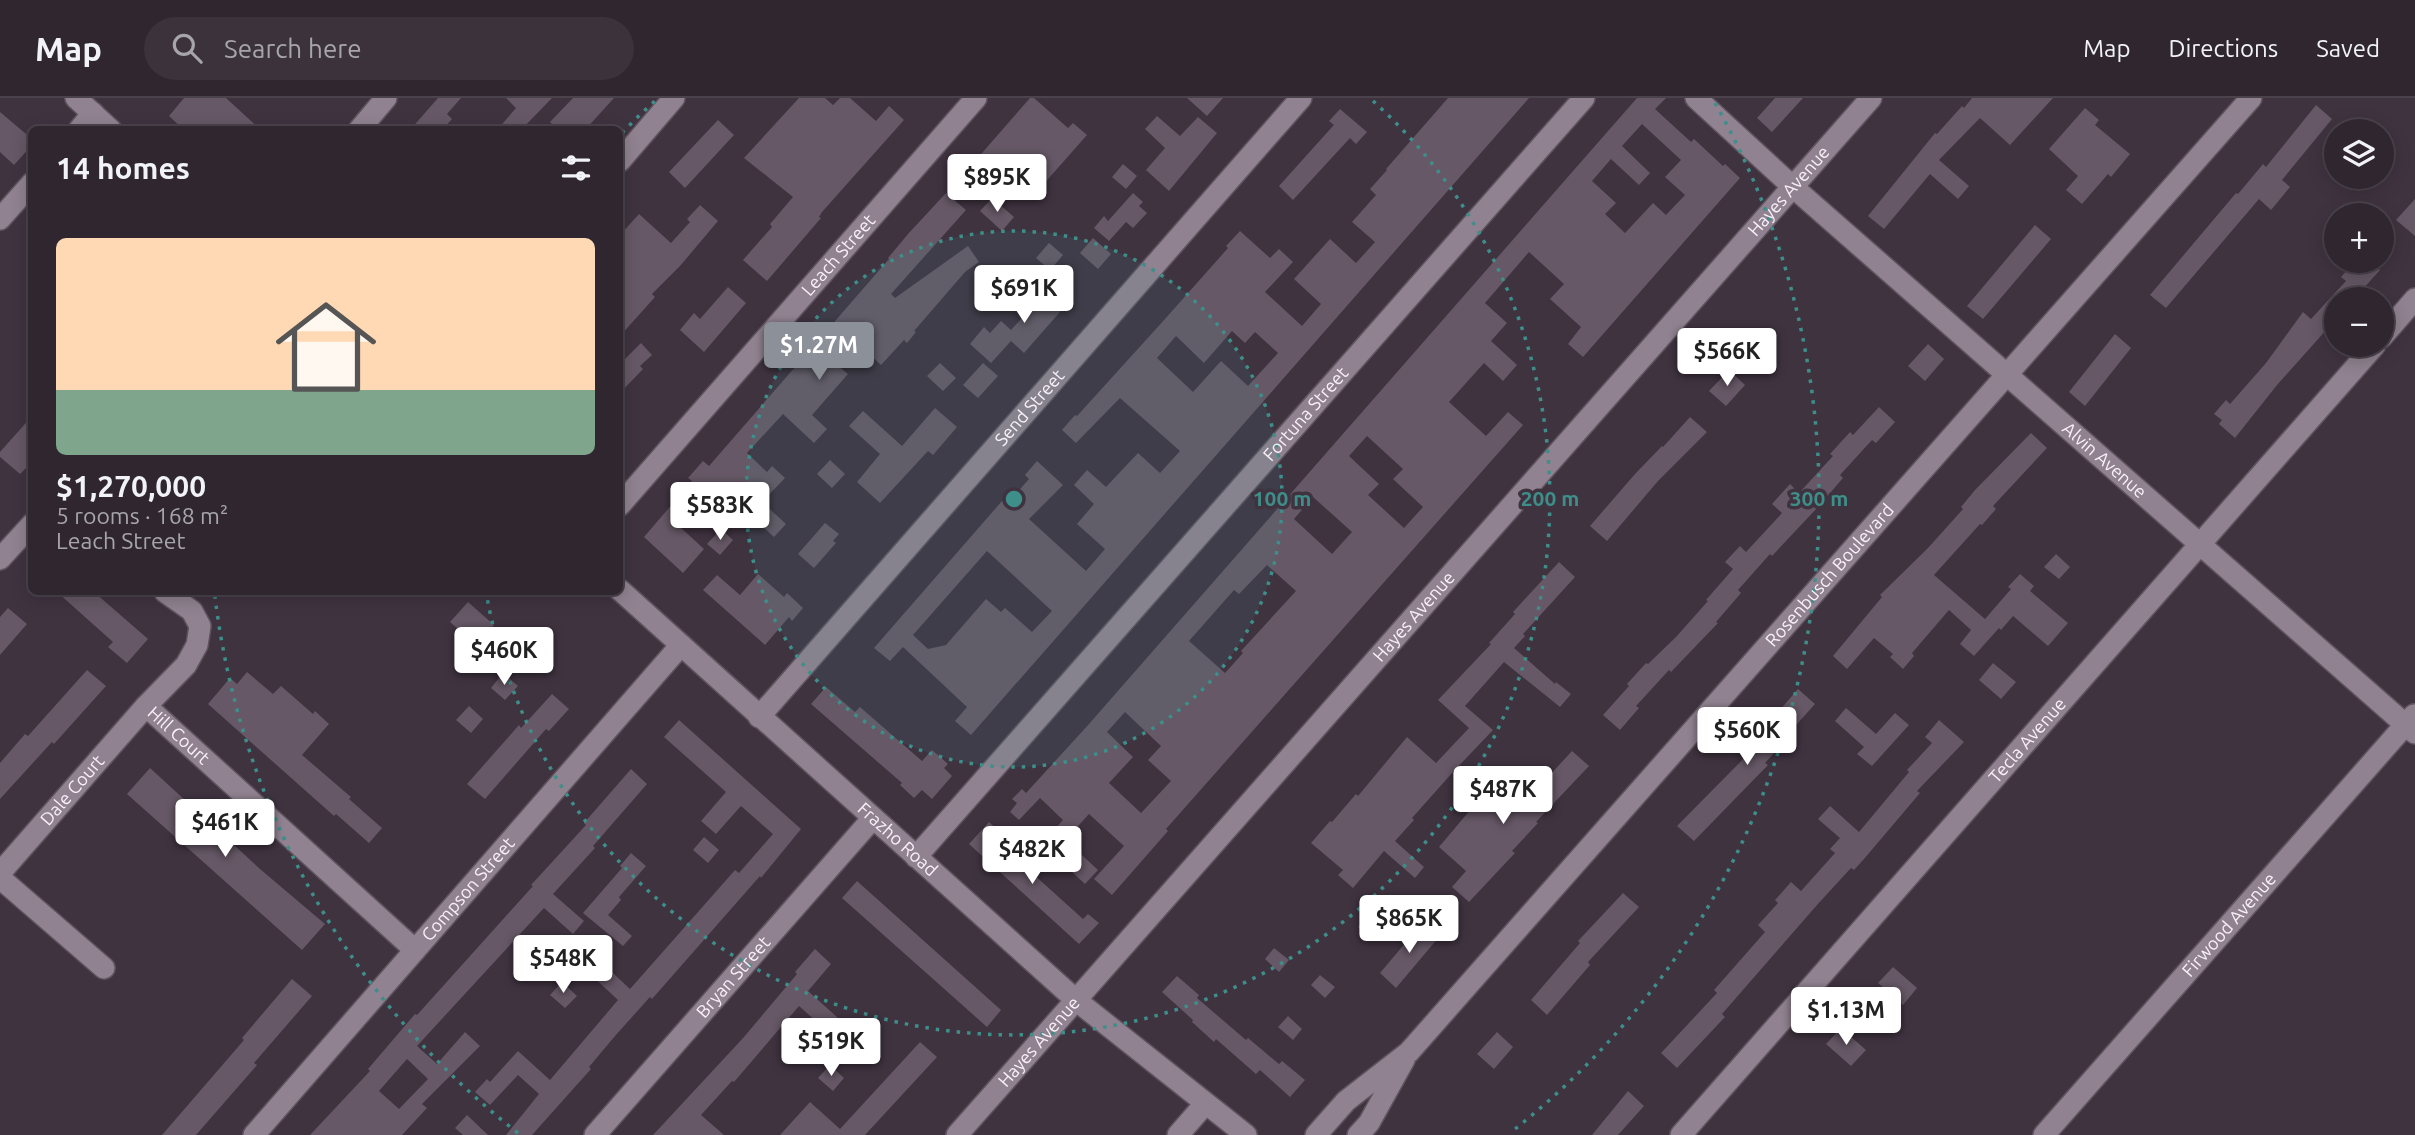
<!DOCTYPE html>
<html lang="en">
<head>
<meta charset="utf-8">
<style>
  body { margin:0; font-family:Ubuntu,sans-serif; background:#3b323c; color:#f1f3f6; height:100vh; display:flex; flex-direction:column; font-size:26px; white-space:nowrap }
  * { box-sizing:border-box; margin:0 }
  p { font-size:23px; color:#a7a5ab }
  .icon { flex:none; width:38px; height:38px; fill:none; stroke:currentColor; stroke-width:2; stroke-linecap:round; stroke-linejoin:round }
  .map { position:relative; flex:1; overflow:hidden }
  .details { position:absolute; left:28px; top:28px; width:595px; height:469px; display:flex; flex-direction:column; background:#2f2630; border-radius:10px; box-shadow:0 4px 18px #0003,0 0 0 2px #4a434c }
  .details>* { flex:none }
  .tools { position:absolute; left:2324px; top:21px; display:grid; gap:14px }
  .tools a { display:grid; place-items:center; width:70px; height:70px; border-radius:50%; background:#2f2630; box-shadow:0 4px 18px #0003,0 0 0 2px #4a434c; font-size:35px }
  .price { position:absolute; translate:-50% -60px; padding:0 16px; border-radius:7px; background:#fff; color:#222; font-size:23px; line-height:46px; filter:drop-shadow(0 2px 4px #0008) }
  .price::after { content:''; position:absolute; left:50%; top:42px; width:21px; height:16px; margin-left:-10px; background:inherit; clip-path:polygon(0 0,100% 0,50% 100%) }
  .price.active { background:#8c9099; color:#fff }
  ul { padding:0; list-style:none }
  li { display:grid; align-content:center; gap:14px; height:371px; padding:0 28px }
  li span { display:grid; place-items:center; height:217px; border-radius:10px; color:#555 }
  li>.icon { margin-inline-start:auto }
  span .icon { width:126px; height:126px; fill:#fffc; stroke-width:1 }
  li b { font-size:30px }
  h2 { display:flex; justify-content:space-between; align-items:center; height:84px; padding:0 28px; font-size:30px }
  header { display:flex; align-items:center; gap:42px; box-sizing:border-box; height:98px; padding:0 35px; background:#2f2630; border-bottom:2px solid #4a434c }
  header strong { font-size:33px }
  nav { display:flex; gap:38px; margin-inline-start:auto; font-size:24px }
  .search { width:490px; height:63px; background:#3b323c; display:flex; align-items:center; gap:18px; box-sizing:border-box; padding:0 24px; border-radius:38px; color:#a7a5ab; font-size:26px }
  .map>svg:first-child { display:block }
  .building { fill:#665866; fill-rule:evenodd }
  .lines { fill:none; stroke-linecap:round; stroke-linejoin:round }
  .minor-casing { stroke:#5d525d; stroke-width:24 }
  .minor { stroke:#908290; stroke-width:21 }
  .ring { fill:none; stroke:#3e8e8a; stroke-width:3.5; stroke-dasharray:3.5 7 }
  .labels { text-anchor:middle; stroke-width:7; stroke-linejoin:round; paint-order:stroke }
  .street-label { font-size:18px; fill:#f8f0f8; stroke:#3f3340 }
  .centre { fill:#3e8e8a; stroke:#3f3340; stroke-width:3.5 }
  .ring-label { font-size:21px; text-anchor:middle; font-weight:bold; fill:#3e8e8a; stroke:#3f3340; stroke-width:7; stroke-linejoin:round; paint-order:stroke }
</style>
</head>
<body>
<header>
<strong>Map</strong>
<div class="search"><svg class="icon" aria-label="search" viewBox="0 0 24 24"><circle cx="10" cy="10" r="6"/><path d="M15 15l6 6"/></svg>Search here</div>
<nav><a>Map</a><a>Directions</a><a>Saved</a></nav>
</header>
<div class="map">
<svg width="2415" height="1037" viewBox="0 0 2415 1037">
  <rect width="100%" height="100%" fill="#3f3340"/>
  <path class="building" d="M184,0H226L261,32H184L169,18Z
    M438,0H461L447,16L452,21L442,32H410Z
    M506,0H552L521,32H497L516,10Z
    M573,0H614L585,32H558L550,24Z
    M799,0H825L833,7L840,0H850L876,23L889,8L904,22L822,114L819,119L821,120L767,183L743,162L772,129L770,126L793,99L744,60Z
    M1030,0H1034L1068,30L1073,25L1087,37L1034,97L1007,73L997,84L975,63Z
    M1187,0H1223L1207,18Z
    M1448,0H1529L971,637L955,623L967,609L903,549L890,563L874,550L1002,403L1006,407L1029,381L1025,377L1037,363L1063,387L1029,421L1086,473L1105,451L1077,426L1094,406L1074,387L1087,372L1106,389L1138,355L1160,375L1180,353L1120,300L1076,345L1062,332L1075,317L1077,318L1165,221L1228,150L1226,148L1240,133L1270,160L1279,151L1293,164L1265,194L1302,228L1321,206L1294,181L1330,141L1356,165L1375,144L1352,124L1376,97L1370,91L1387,72L1386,71ZM1232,233L1245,245L1255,234L1278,255L1248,288L1221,263L1193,294L1157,260L1176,238L1204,265ZM987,453L1052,513L1032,534L1005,510L1001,514L986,501L946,547L928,551L913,537Z
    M1637,0H1666L1655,11L1691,44L1694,41L1723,68L1725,66L1740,80L1583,259L1568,246L1581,229L1550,201L1564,186L1529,154L1485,205L1507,225L1491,243L1517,267L1503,283L1484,265L1449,304L1486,338L1508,314L1523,327L1166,731L1168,733L1112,797L1094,781L1124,748L1089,716L1069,738L1071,740L1068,744L1098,772L1085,786L1072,774L1074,771L1043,744L1063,722L1040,700L1019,722L1010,714L1017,705L1012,701L1022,691L1026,695L1089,626ZM1642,26L1681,62L1665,79L1685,97L1666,117L1653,105L1625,135L1605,116L1616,105L1592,83L1611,61L1639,87L1650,75L1622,48ZM1367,338L1403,371L1393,381L1423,409L1404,430L1368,397L1379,386L1349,358ZM1313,399L1352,434L1332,456L1294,421ZM1267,467L1296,493L1241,553L1243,555L1225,575L1189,543L1234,492L1239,496ZM1125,614L1161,648L1148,662L1171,683L1141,715L1109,685L1133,659L1107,634Z
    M1775,0H1803L1772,34L1757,20Z
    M1972,0H2053L2010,47L1980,20L1939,62L1969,88L1958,101L1930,76L1884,131L1868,118L1935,35L1937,36L1962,8L1964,10Z
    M2316,7L2332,21L2282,82L2290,89L2271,112L2259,101L2166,210L2150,197L2236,95L2238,96L2263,66L2266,69Z
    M2085,10L2099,22L2095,27L2130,56L2111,79L2108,76L2082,106L2066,92L2078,78L2049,51Z
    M1340,11L1367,34L1356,46L1350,40L1293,102L1279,88L1332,29L1334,27L1329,23Z
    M0,14L32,41V47L14,67L0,54Z
    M1157,18L1180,38L1198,19L1217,35L1169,93L1146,72L1165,50L1145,31Z
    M718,22L734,37L685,90L669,74Z
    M1123,66L1137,78L1126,91L1112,79Z
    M946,95L966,112L891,196L895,200L968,148L979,164L965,174L914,233L916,234L907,245L904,242L881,267L857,245L837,267L848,276L812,317L827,331L814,345L783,316L747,355L767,374L772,368L785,380L762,404L786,426L774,439L733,401L724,411L707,396L679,428L704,451L683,475L644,439L692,383L688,380L703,363L709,368L889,161L888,160L908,136Z
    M1133,95L1143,104L1139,108L1147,115L1133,130L1126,124L1109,143L1094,130L1104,118L1108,123Z
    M992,100L1014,119L1002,133L980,113Z
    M2415,101V138L2396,122Z
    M700,107L718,123L680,168L652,196L655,199L620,238V137L639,116L671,145L690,124L687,121Z
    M2035,127L2051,141L1983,221L1967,208Z
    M1093,140L1111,156L1098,171L1080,155Z
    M1049,145L1063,157L1050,172L1036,160Z
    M2355,163H2369L2380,172L2354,201H2336V221L2277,287L2235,340L2219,326L2222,322L2214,316L2226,302L2230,306L2266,265L2303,214L2311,221L2346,183L2341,179Z
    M1056,182L1074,198L1024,255L1011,243L991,265L970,246L984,229L990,235L1001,223L1011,232Z
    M728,189L746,205L704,254L680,232L694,215L700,221Z
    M2115,236L2131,250L2085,308L2069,294Z
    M641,245L652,257L640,268L643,271L620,295V266Z
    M1928,246L1944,261L1925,283L1908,268Z
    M940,265L956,280L943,293L927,278Z
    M983,265L998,278L978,300L963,287Z
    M1729,272L1745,287L1726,308L1709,293Z
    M1879,309L1895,324L1876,345L1872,342L1840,377L1843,380L1818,409L1772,458L1770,456L1738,492L1741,495L1716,524L1718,525L1671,574L1669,572L1636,608L1639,610L1620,632L1603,617L1629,588L1627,586L1646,565L1648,566L1676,539L1708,503L1706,502L1733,471L1725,464L1740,448L1746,454L1782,415L1772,406L1790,386L1799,395L1833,358L1830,356L1850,334L1853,337Z
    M935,310L957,329L933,357L928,353L880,405L857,384L880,356L849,328L863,313L902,348Z
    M32,318V364L20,376L0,359V354Z
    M1690,319L1707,334L1658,383L1607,443L1590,428L1635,376L1662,348L1663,349Z
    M2031,335L2047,350L1993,408L1996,411L1982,427L1980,426L1934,477L1985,521L2011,491L2008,489L2020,476L2034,488L2030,493L2068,525L2048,548L2013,518L2001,532L1999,530L1974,558L1960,546L1971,532L1949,512L1912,555L1914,558L1903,571L1890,559L1893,556L1874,540L1847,571L1833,558L1882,499L1880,497L1928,450L1963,411L1961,409L1975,392Z
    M830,362L845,376L832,390L817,376Z
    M825,425L839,436L833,443L836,445L814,470L798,456Z
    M721,431L733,442L720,457L707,446Z
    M2056,456L2070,469L2059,481L2044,469Z
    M1559,464L1575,479L1523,536L1525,538L1514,550L1555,586L1556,584L1571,596L1560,609L1504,564L1465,608L1493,632L1453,674L1412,720L1414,722L1395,743L1424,769L1415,780L1384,753L1353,790L1338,777L1343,772L1311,745L1330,723L1332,724L1356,696L1358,698L1407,639L1436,665L1469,630L1438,602L1491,546L1489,545L1515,516L1513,514Z
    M758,476L784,499L787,495L803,510L792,523L789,519L765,547L703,492L717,477L740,497Z
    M57,494H94L148,541L127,565L108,549L113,544Z
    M468,504L494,527L476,547L450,524Z
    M8,510L27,526L0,557V519Z
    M1993,565L2016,584L2001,601L1979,582Z
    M87,572L106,588L54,646L52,644L0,701V665L25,636L28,638Z
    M247,574L273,596L281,588L313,616L315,613L329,626L302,657L351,699L349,701L382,730L369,745L336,716L334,718L208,606L230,580L237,586Z
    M503,575L518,588L505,602L491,590Z
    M826,589L855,614L860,609L922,663L932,652L948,666L944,670L952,678L932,701L922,692L914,700L900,687L902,685L811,606Z
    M1798,591L1815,606L1789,635L1791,637L1765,665L1768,667L1694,743L1677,728L1758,646L1755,643L1781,615L1779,613Z
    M552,596L569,611L549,633L546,631L485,701L467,686L519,627L521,630Z
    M469,608L483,621L471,635L456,622Z
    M1846,610L1876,636L1895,615L1909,627L1872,668L1857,656L1864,649L1835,623Z
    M679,622L801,731L761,780L760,778L652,901L650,899L615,938L589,969L591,971L532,1037H506L539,996L518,977L490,1007L475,994L487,981L490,984L518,953L550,982L618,902L590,876L601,864L630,891L735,772L739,775L773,736L741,708L716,736L701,723L726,694L664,639Z
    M1939,622L1964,644L1917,693L1920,695L1864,761L1854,772L1851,770L1817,807L1722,916L1725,919L1677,970L1661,955L1717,895L1714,892L1765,834L1758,827L1778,805L1775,802L1791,784L1801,793L1835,755L1830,751L1840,740L1818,721L1830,708L1859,734L1909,674L1907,672L1932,645L1925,639Z
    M1572,653L1589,668L1536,724L1538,725L1512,753L1515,755L1469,804L1452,789L1466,773L1439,749L1487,692L1484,689L1493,678L1524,705Z
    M150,670L260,771L325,826L302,852L127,696Z
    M631,671L647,686L593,748L595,750L553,796L584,823L573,836L544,810L417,948L437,966L465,934L480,948L422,1006L427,1010L402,1037H310L370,973L368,971L415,916L417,917L533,788L531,787L586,727L584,725ZM407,961L428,981L399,1011L379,993Z
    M989,724L999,733L993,739L1011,756L1083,821L1088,816L1099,825L1079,846L969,746Z
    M704,739L719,752L708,765L693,752Z
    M631,755L646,768L619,799L621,802L608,817L632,838L623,848L583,815L622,770L620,768Z
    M857,783L1001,912L987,929L842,800Z
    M1623,795L1639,809L1588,864L1590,867L1547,917L1531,902L1580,845L1578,843Z
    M1367,818L1382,831L1372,842L1358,829Z
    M1423,824L1439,839L1396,890L1380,875Z
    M1274,850L1289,862L1279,874L1265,861Z
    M815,851L831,866L808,893L838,920L827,933L799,908L734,984L732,983L701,1017L724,1037H653L744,939L797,876L795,874Z
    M1893,869L1917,890L1903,907L1878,885Z
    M1320,877L1335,889L1325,900L1311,887Z
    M1177,878L1199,897L1197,900L1246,942L1248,940L1279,966L1282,963L1305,982L1290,999L1260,972L1256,976L1216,941L1214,944L1192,924L1193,922L1162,894Z
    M292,881L312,898L254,965L257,967L196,1037H162L244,942L242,940Z
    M562,884L577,898L565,910L550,897Z
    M1288,918L1302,931L1293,942L1278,929Z
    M1841,930L1866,952L1851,968L1826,946Z
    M1497,934L1513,949L1494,971L1477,956Z
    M920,944L937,959L865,1037H780L810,1004L840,1031Z
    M830,967L844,980L833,993L818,980Z
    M1628,993L1644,1008L1618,1037H1592Z
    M467,1017L488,1037H463L455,1030Z"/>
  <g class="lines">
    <g class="minor-casing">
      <g id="minor">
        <path d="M76,0L111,32"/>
        <path id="s1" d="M1696,0L1793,89L2415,635"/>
        <path d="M79,32L93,15"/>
        <path d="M359,32L386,0"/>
        <path d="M620,63L674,0"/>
        <path d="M0,121L32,85"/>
        <path d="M2382,239L2415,201"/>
        <path id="s2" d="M620,407L976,0"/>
        <path d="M0,461L32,426"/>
        <path id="s3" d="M620,492L1077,903L1246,1037"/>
        <path id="s4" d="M146,608L415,852"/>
        <path id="s5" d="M759,619L1301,0"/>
        <path id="s6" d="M916,759L1584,0"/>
        <path id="s7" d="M0,775L146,608L186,567L197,547L200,528L192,513L165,494"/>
        <path d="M0,780L104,870"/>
        <path id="s8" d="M254,1037L681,547"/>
        <path id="s9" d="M595,1037L873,720"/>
        <path id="s10" d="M957,1037L1871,0"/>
        <path d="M1178,1037L1205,1006"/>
        <path id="s11" d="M1316,1037L1346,1003L1409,954L2251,0"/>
        <path d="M1358,1037L1369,1025L1404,962"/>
        <path id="s12" d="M1681,1037L2375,247"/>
        <path id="s13" d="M2044,1037L2414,617"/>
      </g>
    </g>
    <use href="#minor" class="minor"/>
  </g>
  <circle cx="1014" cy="401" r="268" fill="#3e8e8a" fill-opacity=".12"/>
  <g class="ring">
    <circle cx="1014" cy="401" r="268"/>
    <path d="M622 35A536 536 0 0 1 655 3M1373 3A536 536 0 1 1 486 494"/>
    <path d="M518 1035A805 805 0 0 1 215 499M1715 5A805 805 0 0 1 1510 1035"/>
  </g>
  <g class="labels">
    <g class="street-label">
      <text dy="6" stroke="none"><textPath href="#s10" startOffset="1258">Hayes Avenue</textPath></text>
      <text dy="6" stroke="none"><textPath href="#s2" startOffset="332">Leach Street</textPath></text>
      <text dy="6" stroke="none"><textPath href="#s5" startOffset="411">Send Street</textPath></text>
      <text dy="6" stroke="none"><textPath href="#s6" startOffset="590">Fortuna Street</textPath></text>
      <text dy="6" stroke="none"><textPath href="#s1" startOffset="546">Alvin Avenue</textPath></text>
      <text dy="6" stroke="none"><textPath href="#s11" startOffset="761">Rosenbusch Boulevard</textPath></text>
      <text dy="6" stroke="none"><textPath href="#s10" startOffset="691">Hayes Avenue</textPath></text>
      <text dy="6" stroke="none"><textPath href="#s4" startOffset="44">Hill Court</textPath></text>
      <text dy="6" stroke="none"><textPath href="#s12" startOffset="525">Tecla Avenue</textPath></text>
      <text dy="6" stroke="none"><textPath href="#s7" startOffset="110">Dale Court</textPath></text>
      <text dy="6" stroke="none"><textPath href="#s3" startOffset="373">Frazho Road</textPath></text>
      <text dy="6" stroke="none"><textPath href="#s8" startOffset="326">Compson Street</textPath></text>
      <text dy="6" stroke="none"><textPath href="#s13" startOffset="280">Firwood Avenue</textPath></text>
      <text dy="6" stroke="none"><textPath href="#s9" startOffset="210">Bryan Street</textPath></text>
      <text dy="6" stroke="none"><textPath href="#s10" startOffset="124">Hayes Avenue</textPath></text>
    </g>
  </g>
  <circle cx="1014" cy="401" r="10" class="centre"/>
  <g class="ring-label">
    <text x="1282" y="408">100 m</text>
    <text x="1550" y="408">200 m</text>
    <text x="1819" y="408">300 m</text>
  </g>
</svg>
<div class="tools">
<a><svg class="icon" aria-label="layers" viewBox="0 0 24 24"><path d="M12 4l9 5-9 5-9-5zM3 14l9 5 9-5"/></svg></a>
<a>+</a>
<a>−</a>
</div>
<b class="price" style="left:997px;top:116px">$895K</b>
<b class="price" style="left:1024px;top:227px">$691K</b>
<b class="price active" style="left:819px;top:284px">$1.27M</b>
<b class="price" style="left:1727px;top:290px">$566K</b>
<b class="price" style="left:720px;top:444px">$583K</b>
<b class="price" style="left:504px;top:589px">$460K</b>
<b class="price" style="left:1747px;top:669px">$560K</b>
<b class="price" style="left:1503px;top:728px">$487K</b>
<b class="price" style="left:225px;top:761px">$461K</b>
<b class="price" style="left:1032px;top:788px">$482K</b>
<b class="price" style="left:1409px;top:857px">$865K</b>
<b class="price" style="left:563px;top:897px">$548K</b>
<b class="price" style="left:1846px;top:949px">$1.13M</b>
<b class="price" style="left:831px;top:980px">$519K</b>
<section class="details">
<h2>14 homes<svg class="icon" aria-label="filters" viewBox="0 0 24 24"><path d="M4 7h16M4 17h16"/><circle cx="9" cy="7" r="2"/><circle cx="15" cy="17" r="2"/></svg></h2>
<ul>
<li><span style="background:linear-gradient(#ffd9b3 70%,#7fa58c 0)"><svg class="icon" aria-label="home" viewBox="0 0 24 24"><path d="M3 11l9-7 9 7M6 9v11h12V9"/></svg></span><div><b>$1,270,000</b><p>5 rooms · 168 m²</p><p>Leach Street</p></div></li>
</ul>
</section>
</div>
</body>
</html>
